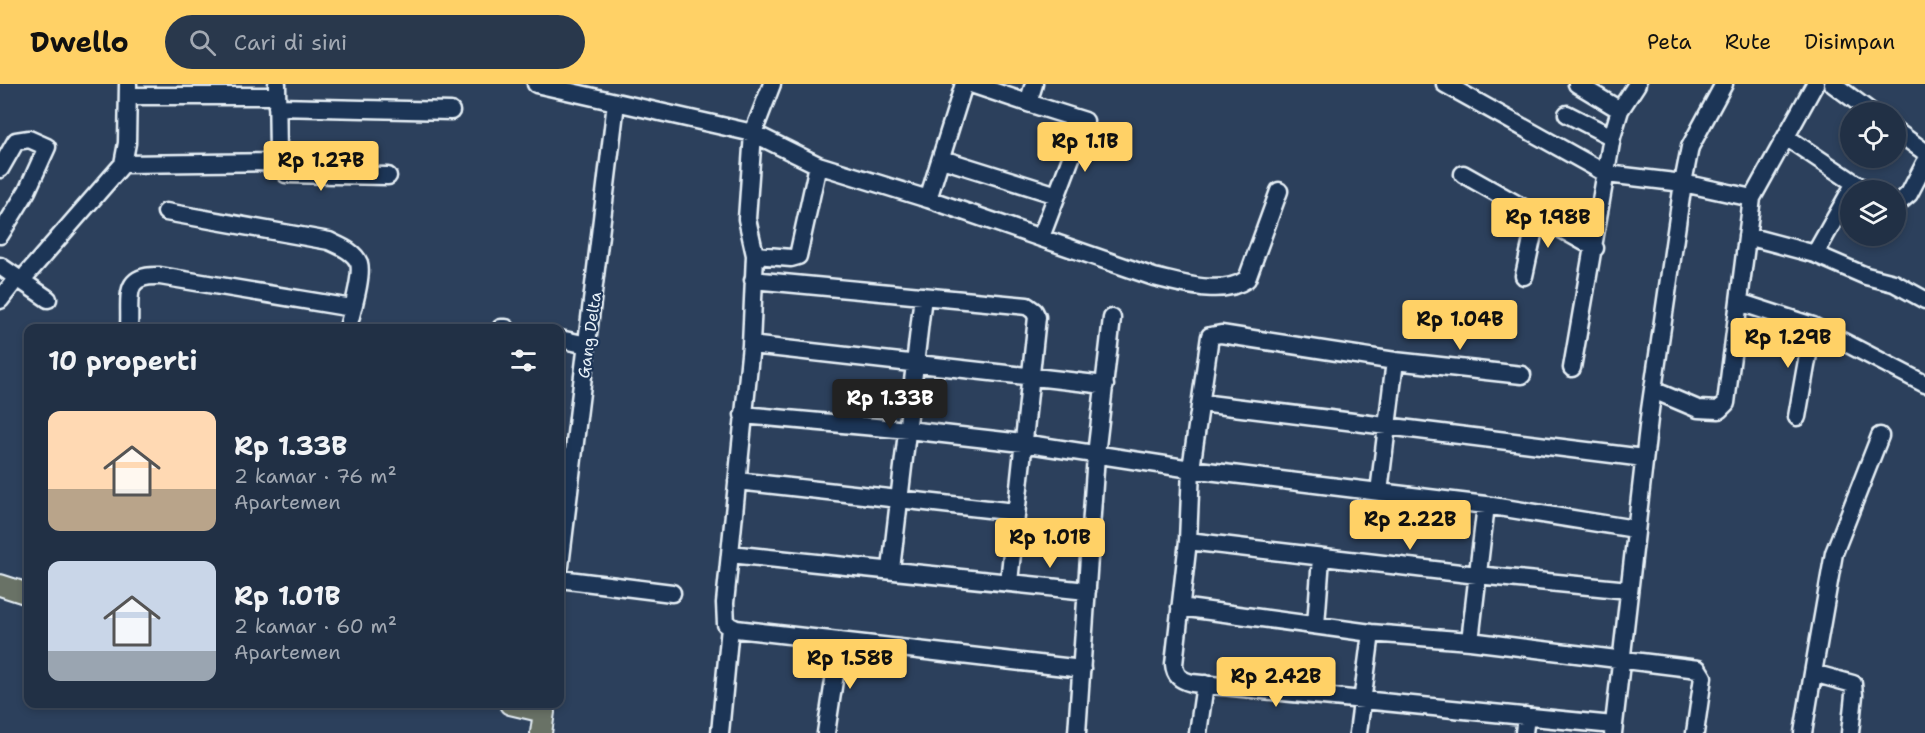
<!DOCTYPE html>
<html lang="id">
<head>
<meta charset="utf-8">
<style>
  body { margin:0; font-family:"Shantell Sans",sans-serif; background:#29384c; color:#f1f3f6; height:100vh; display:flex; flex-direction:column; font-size:22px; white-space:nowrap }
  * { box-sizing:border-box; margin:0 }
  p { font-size:20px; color:#a2a9b3 }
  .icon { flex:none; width:33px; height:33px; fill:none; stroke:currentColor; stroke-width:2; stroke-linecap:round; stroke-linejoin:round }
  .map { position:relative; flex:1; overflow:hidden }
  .details { position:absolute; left:24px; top:240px; width:540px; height:384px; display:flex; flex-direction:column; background:#213045; border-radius:12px; box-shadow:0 3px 9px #0003,0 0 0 2px #3e4b5e }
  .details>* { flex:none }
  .fabs { position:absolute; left:1840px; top:18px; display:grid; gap:12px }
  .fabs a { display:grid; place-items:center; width:66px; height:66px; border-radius:50%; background:#213045; box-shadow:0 3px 9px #0003,0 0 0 2px #3e4b5e; font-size:30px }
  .price { position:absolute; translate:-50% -51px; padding:0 14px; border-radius:6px; background:#ffd166; color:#111; font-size:20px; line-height:39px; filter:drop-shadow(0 2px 3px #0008) }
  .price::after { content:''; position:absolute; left:50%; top:36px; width:18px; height:14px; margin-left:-9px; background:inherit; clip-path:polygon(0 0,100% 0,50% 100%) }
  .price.selected { background:#222; color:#fff }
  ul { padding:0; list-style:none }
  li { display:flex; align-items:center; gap:18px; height:150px; padding:0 24px }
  li span { display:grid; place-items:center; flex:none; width:168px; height:120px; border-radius:12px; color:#555 }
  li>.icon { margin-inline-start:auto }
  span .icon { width:72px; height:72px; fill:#fffc; stroke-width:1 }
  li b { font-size:26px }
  h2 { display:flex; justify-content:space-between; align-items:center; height:72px; padding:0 24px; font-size:26px }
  header { display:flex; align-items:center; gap:36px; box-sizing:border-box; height:84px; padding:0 30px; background:#ffd166; color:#111 }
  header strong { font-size:28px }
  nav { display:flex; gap:33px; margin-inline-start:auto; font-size:21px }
  .search { width:420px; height:54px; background:#29384c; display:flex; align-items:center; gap:15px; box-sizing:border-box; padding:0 21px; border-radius:33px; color:#a2a9b3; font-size:22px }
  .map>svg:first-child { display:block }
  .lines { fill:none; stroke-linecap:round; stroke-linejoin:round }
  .minor-casing { stroke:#e8f1f8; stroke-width:21 }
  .major-casing { stroke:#e8f1f8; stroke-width:24 }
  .minor { stroke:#1d3557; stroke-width:16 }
  .major { stroke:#697266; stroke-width:20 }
  .labels { text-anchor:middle; stroke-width:4.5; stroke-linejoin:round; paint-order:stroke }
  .street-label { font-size:16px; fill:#e8f1f8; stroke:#1d3557 }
</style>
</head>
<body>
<header>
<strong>Dwello</strong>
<div class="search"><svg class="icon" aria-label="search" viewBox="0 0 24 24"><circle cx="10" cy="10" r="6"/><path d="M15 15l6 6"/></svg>Cari di sini</div>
<nav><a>Peta</a><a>Rute</a><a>Disimpan</a></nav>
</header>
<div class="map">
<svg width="1925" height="649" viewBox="0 0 1925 649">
  <rect width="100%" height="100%" fill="#2c405c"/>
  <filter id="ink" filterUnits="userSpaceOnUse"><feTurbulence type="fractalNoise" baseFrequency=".0167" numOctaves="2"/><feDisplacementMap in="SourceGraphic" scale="12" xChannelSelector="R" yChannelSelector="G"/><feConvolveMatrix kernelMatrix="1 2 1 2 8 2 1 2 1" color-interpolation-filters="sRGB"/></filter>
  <g filter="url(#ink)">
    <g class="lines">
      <g class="minor-casing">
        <path id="minor" d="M536,0L753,49L818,81L928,115L1154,193C1180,199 1222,213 1247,195L1279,107
          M772,0L753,49L747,135L755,171L751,261L725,519L726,540L736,545L1082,585
          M971,0L1028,19L1034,0
          M1445,0L1607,90L1683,99L1752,114
          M1577,0L1620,26
          M1833,0L1871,28
          M128,12H277
          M1028,19L1085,37L1041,153
          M277,23L451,27
          M1567,30L1612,53
          M1896,47L1925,68
          M1786,53L1865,106
          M942,75L1057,111
          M275,78L286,90L388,92
          M123,80L274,78L278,70L277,0
          M0,85L16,57L29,55L47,63L27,107L0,151
          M1463,90L1595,164
          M928,115L964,0
          M1896,121L1909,110L1925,79
          M166,128L329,157C339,162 354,167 359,179C363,192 351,230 348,244
          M1747,152L1815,170L1866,192L1894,199L1925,216
          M1815,170L1855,99
          M755,171L791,174L798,172L818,81
          M0,182L48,215
          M27,190L123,80L127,59L128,0
          M1524,192L1537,132
          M753,196L1027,222L1034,227L1037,233L1009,498
          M0,216L17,194
          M1739,218L1813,242L1925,300
          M129,244C131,214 121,190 160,192L352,224
          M501,244H506
          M560,255L587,261
          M751,261L1105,301
          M1572,284L1612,53L1620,26L1637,0
          M1522,291L1395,277L1221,250L1210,252L1191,385L1188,457L1174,580C1175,592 1180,596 1192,599L1613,641
          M1653,306L1698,325L1719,326L1726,319L1752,114L1815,0
          M1201,319L1644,374
          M743,331L908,346L1022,359L1191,385L1486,421L1635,445
          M1797,333L1813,242
          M737,397L1015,428
          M1379,408L1395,277
          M1188,457L1477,491L1629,506
          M730,470L1087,507
          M560,482L616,19
          M891,485L923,212
          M560,495L672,509
          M1180,523L1371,549L1470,557L1698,585L1703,593L1695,649
          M1316,541L1321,474
          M1470,557L1486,421
          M720,649L730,543
          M826,649L840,557
          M1077,649L1096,371L1112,234
          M1198,649L1205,600
          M1358,649L1371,549
          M1524,649L1526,632
          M1613,649L1650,326L1683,99L1690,63L1724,0
          M1803,649L1813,589
          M1850,649L1854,611L1853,600L1813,589L1834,469L1880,352"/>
      </g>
      <g class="major-casing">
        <path id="major" d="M0,501L28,510
          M510,620L544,628L541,649"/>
      </g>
      <use href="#minor" class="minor"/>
      <use href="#major" class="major"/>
    </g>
  </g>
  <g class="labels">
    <g class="street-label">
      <text transform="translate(589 251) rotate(-82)" y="6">Gang Delta</text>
    </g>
  </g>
</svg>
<div class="fabs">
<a><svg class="icon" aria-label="locate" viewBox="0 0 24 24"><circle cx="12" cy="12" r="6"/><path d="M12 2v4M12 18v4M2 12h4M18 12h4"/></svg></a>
<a><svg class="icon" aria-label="layers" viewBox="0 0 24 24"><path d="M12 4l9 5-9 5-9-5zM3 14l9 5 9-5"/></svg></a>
</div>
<b class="price" style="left:1085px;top:89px">Rp 1.1B</b>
<b class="price" style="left:321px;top:108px">Rp 1.27B</b>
<b class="price" style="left:1548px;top:165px">Rp 1.98B</b>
<b class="price" style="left:1460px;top:267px">Rp 1.04B</b>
<b class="price" style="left:1788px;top:285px">Rp 1.29B</b>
<b class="price selected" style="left:890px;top:346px">Rp 1.33B</b>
<b class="price" style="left:1410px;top:467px">Rp 2.22B</b>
<b class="price" style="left:1050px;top:485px">Rp 1.01B</b>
<b class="price" style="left:850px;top:606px">Rp 1.58B</b>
<b class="price" style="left:1276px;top:624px">Rp 2.42B</b>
<section class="details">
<h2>10 properti<svg class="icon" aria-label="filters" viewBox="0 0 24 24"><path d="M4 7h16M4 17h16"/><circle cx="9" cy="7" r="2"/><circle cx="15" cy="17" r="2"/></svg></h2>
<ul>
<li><span style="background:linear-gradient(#ffd9b3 65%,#b9a48a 0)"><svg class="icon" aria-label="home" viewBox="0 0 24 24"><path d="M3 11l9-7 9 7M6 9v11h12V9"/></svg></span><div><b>Rp 1.33B</b><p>2 kamar · 76 m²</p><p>Apartemen</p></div></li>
<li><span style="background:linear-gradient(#c9d6e8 75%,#9aa5b1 0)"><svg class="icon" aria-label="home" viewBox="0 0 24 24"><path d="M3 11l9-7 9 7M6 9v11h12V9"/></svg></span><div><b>Rp 1.01B</b><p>2 kamar · 60 m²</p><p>Apartemen</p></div></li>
</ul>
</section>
</div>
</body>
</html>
